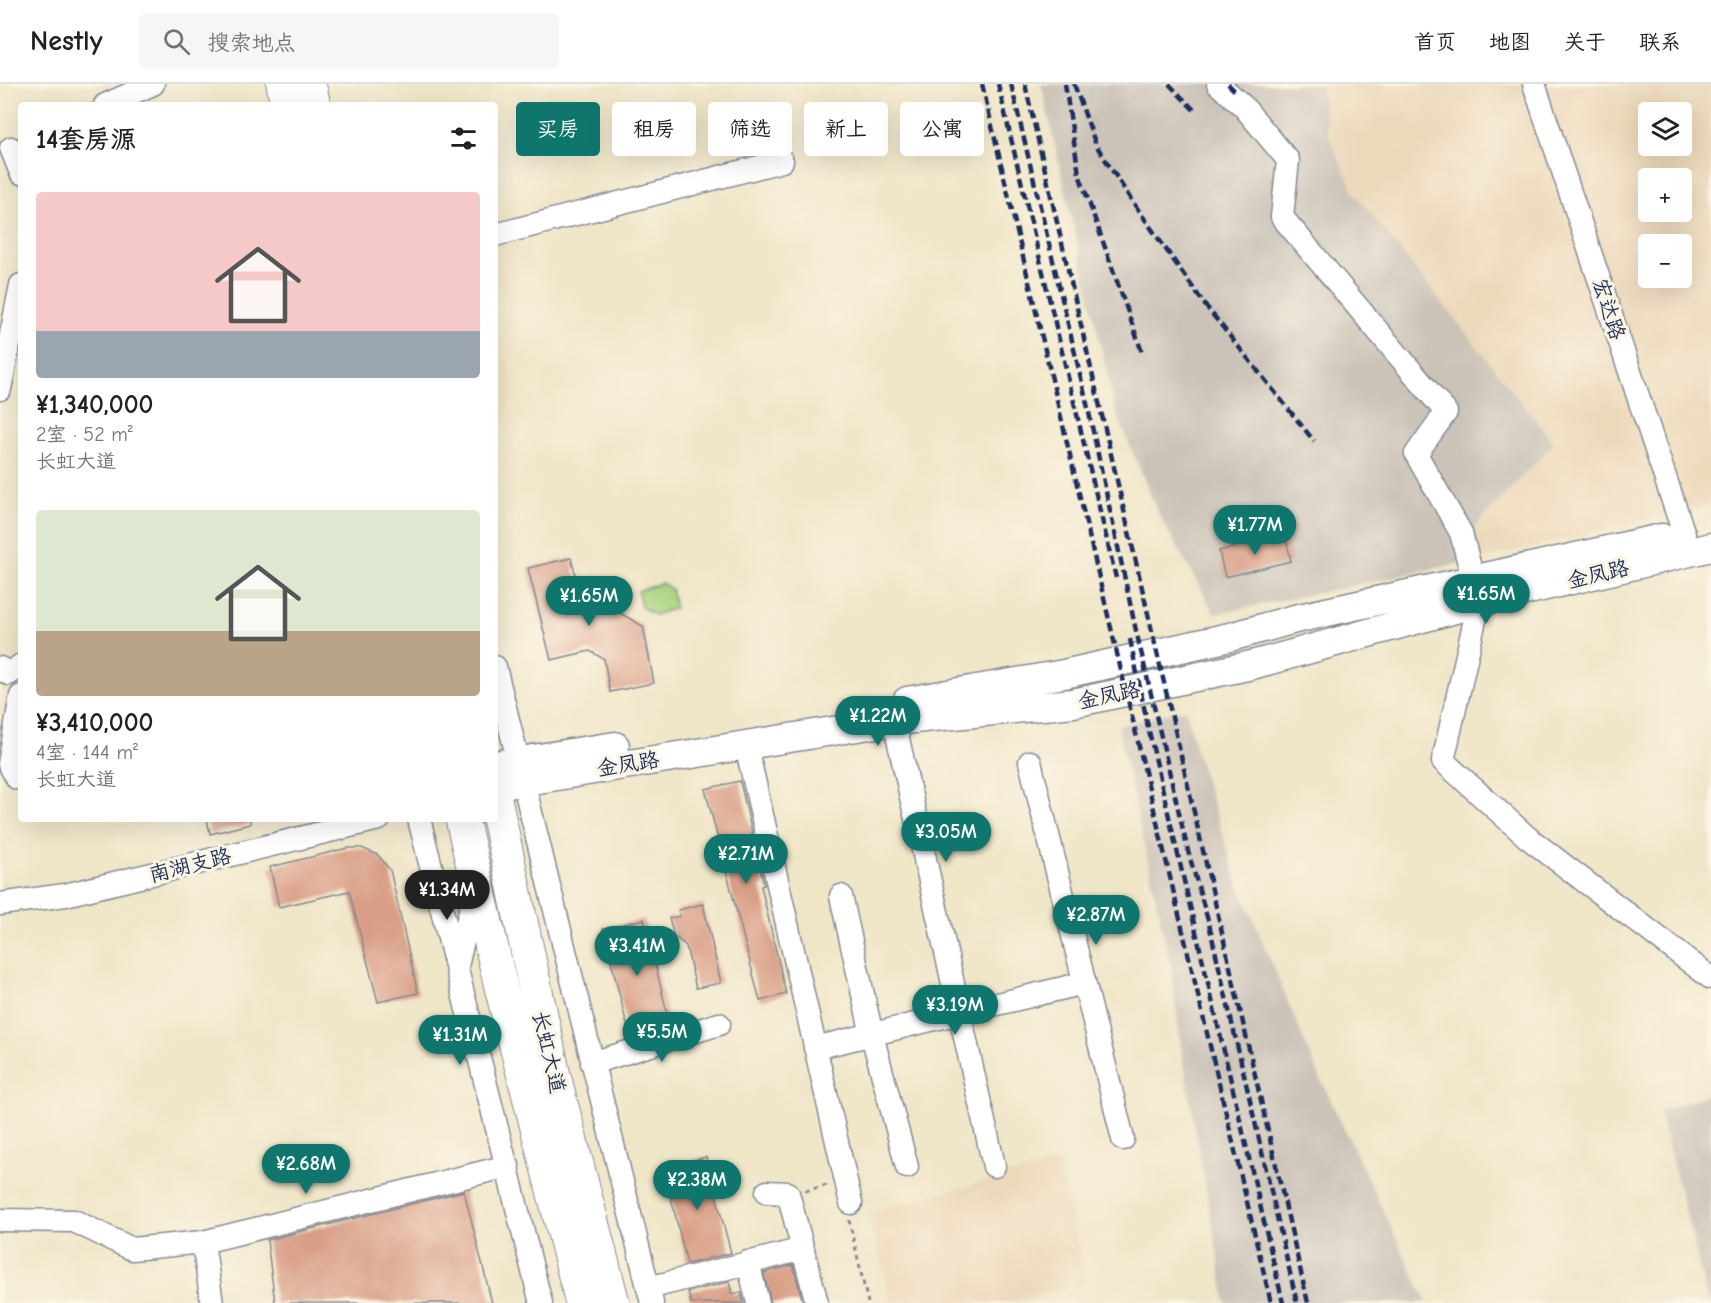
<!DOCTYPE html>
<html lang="zh">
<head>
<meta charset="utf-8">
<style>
  body { margin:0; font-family:"Comic Neue","LXGW WenKai TC",sans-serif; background:#f6f6f6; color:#202124; height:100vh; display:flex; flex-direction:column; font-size:22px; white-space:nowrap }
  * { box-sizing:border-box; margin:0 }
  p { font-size:20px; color:#757577 }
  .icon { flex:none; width:33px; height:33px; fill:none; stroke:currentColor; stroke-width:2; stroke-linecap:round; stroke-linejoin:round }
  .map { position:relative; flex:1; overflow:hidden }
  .side { position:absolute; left:18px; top:18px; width:480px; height:720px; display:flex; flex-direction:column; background:#fff; border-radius:6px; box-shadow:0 6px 24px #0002 }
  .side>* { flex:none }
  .top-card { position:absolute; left:516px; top:18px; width:570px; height:54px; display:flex; gap:12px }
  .controls { position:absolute; left:1638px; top:18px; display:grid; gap:12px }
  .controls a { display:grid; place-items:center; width:54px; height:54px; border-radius:6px; background:#fff; box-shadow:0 6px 24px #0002; font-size:30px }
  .price { position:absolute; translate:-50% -51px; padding:0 14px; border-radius:21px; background:#0f766e; color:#fff; font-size:20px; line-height:39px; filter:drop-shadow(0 2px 3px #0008) }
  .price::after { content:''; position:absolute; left:50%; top:36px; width:18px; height:14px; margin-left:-9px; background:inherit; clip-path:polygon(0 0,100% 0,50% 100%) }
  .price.active { background:#222; color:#fff }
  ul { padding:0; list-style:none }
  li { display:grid; align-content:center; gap:12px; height:318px; padding:0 18px }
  li span { display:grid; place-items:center; height:186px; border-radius:6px; color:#555 }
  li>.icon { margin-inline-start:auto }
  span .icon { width:108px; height:108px; fill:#fffc; stroke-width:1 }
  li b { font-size:26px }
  h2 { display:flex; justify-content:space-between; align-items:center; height:72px; padding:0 18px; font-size:26px }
  .pill { padding:0 21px; border-radius:6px; background:#fff; box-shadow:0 6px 24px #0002; font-size:21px; line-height:54px }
  .pill.active { background:#0f766e; color:#fff }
  header { display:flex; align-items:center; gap:36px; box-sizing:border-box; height:84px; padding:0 30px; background:#fff; border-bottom:2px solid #e0e0e0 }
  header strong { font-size:28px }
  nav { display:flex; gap:33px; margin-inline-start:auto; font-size:21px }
  .search { width:420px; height:54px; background:#f6f6f6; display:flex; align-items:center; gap:15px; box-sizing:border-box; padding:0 21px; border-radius:6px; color:#757577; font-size:22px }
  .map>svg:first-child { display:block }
  .built { fill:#ecd8ba; fill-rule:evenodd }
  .industrial { fill:#cbc3b8 }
  .green { fill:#aad480; stroke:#62826f; stroke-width:1.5 }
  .building { fill:#d99e86 }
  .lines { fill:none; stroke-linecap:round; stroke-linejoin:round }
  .minor-casing { stroke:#858a92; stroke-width:25 }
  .major-casing { stroke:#858a92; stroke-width:31 }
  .highway-casing { stroke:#858a92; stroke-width:35 }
  .path { stroke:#858a92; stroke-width:3; stroke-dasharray:4.5 4.5; stroke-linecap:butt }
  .minor { stroke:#fff; stroke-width:22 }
  .major { stroke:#fff; stroke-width:28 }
  .highway { stroke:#fff; stroke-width:33 }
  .rail { stroke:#1b2f5e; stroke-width:4.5; stroke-dasharray:9 4.5; stroke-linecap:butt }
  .labels { text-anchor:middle; stroke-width:6; stroke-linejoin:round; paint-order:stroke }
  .street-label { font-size:21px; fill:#1b2f5e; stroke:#fcf5e5 }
</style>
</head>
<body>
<header>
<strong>Nestly</strong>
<div class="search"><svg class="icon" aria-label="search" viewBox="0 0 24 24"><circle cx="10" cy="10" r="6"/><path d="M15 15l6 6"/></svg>搜索地点</div>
<nav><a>首页</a><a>地图</a><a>关于</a><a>联系</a></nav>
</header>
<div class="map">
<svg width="1711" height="1219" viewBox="0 0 1711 1219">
  <rect width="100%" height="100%" fill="#fcf5e5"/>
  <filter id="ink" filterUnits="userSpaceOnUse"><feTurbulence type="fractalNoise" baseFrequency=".0167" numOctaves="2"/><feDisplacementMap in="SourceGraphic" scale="12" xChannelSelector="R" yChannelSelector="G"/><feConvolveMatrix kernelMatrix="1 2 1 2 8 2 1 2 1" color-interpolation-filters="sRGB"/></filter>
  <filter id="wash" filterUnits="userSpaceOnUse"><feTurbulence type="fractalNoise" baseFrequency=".008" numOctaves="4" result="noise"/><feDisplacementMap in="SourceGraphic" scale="24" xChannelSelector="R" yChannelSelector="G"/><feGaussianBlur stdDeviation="1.35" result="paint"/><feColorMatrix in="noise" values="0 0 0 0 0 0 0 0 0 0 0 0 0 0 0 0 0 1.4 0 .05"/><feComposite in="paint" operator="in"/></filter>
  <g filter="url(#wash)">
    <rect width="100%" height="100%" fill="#efe5c7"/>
    <path class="built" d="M1321,0H1711V420L1481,475L1471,447L1554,359L1353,107L1328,50ZM1648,28H1682V62H1648ZM1648,94H1682V128H1648ZM1648,160H1682V194H1648Z
      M1059,1078L1086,1199L1003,1219H904L903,1216L891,1219L869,1128Z"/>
    <path class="industrial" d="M1041,0H1321L1328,50L1353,107L1554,359L1471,447L1481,475L1215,530L1158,429L1116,328Z
      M1186,625L1196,667L1238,799L1320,994L1427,1219H1226L1181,963L1171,883L1118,642Z
      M1711,1010V1219H1709L1659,1027Z"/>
    <path class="green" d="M662,499L671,505L675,524L655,531L641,523L638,507Z"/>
    <g id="blocks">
      <path class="building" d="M1285,451L1291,477L1225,493L1219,467Z
        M571,474L584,522L602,519L643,542L654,599L610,608L604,575L590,567L551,576L528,484Z
        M740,697L764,801L761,802L786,910L760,917L705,705Z
        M207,735H250V740L210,750Z
        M348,764H362L378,771L390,786L418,909L378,918L349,807L279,823L270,783Z
        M703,820L721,899L696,904L686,862L674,852L669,834L680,832L678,826Z
        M644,835L670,941L630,953L603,845Z
        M706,1073L731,1169L687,1180L664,1085Z
        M464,1107L492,1219H275L267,1156Z
        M793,1181L803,1219H771L764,1189Z
        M729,1198L732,1210L741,1208L744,1219H691L688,1208Z"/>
    </g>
  </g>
  <g filter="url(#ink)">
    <use href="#blocks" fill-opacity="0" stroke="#858a92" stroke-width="1.5"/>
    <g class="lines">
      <g class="minor-casing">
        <path id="minor" d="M1218,0L1243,22L1288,76L1282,133L1446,328L1416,370L1461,449L1479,518L1443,677L1527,753L1711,894
          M1534,0L1684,450
          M105,21L153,0
          M11,64L21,89
          M495,151L782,77
          M0,305L21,201
          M495,583L652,1219
          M0,584L9,590L21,581
          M21,612L9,680L17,694H21
          M894,637L994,1082
          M746,661L851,1119
          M1030,678L1123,1055
          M419,735L541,1219
          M841,812L872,951L907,1083
          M0,820L65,811L379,735
          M457,882L475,806
          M815,964L1084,899
          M592,979L719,940
          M767,1108L788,1109L817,1219
          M0,1136L74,1137L132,1165L203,1158
          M748,1178L758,1219
          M648,1204L803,1165
          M212,1219L203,1158L508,1082"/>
      </g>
      <g class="major-casing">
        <path id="major" d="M907,617L1064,590L1230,553L1295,535L1662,454
          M495,681L615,662
          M495,702L894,637L1073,619L1252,581L1495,514L1711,463"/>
      </g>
      <g class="highway-casing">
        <path id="highway" d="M283,0L287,21
          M309,0L314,21
          M495,715L554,992L613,1219
          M462,735L502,907L582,1219"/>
      </g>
      <path class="path" d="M805,1107L827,1101
        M849,1136L868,1219"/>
      <use href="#minor" class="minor"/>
      <use href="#major" class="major"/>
      <use href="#highway" class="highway"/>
      <path class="rail" d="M982,0L1271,1219
        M998,0L1116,494
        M1011,0L1088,324L1135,542L1188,767L1209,840L1297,1219
        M1025,0L1308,1219
        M1065,0L1079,90L1142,268
        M1074,0L1096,61L1130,114L1205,221L1314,357
        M1169,0L1196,28
        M1228,0L1237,9
        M1130,555L1148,643L1283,1219"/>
    </g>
  </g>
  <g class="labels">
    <g class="street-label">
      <text transform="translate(1609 225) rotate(72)" y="7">宏达路</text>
      <text transform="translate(1598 490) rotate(-13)" y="7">金凤路</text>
      <text transform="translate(1109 611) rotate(-12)" y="7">金凤路</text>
      <text transform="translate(628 680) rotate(-9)" y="7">金凤路</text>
      <text transform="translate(190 781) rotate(-14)" y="7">南湖支路</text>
      <text transform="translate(549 968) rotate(77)" y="7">长虹大道</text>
    </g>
  </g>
</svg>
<div class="controls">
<a><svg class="icon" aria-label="layers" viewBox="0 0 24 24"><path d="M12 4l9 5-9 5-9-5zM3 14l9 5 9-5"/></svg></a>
<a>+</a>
<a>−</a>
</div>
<b class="price" style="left:1255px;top:472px">¥1.77M</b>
<b class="price" style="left:1486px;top:541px">¥1.65M</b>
<b class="price" style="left:589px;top:543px">¥1.65M</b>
<b class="price" style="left:878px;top:663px">¥1.22M</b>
<b class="price" style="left:946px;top:779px">¥3.05M</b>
<b class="price" style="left:746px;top:801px">¥2.71M</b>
<b class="price active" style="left:447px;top:837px">¥1.34M</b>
<b class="price" style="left:1096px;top:862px">¥2.87M</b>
<b class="price" style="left:637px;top:893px">¥3.41M</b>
<b class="price" style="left:955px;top:952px">¥3.19M</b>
<b class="price" style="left:662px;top:979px">¥5.5M</b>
<b class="price" style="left:460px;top:982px">¥1.31M</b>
<b class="price" style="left:306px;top:1111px">¥2.68M</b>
<b class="price" style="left:697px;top:1127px">¥2.38M</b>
<div class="top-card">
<a class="pill active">买房</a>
<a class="pill">租房</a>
<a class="pill">筛选</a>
<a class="pill">新上</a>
<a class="pill">公寓</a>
</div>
<section class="side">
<h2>14套房源<svg class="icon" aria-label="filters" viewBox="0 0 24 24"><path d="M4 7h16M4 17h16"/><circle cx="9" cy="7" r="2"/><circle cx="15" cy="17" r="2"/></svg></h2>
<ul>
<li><span style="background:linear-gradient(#f6c9c9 75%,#9aa5b1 0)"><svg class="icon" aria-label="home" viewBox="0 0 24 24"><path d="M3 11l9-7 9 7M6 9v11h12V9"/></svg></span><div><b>¥1,340,000</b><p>2室 · 52 m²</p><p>长虹大道</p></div></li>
<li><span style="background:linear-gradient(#dfe7d0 65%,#b9a48a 0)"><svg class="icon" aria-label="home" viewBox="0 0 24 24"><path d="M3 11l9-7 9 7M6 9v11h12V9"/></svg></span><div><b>¥3,410,000</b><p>4室 · 144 m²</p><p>长虹大道</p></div></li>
</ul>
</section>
</div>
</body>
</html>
